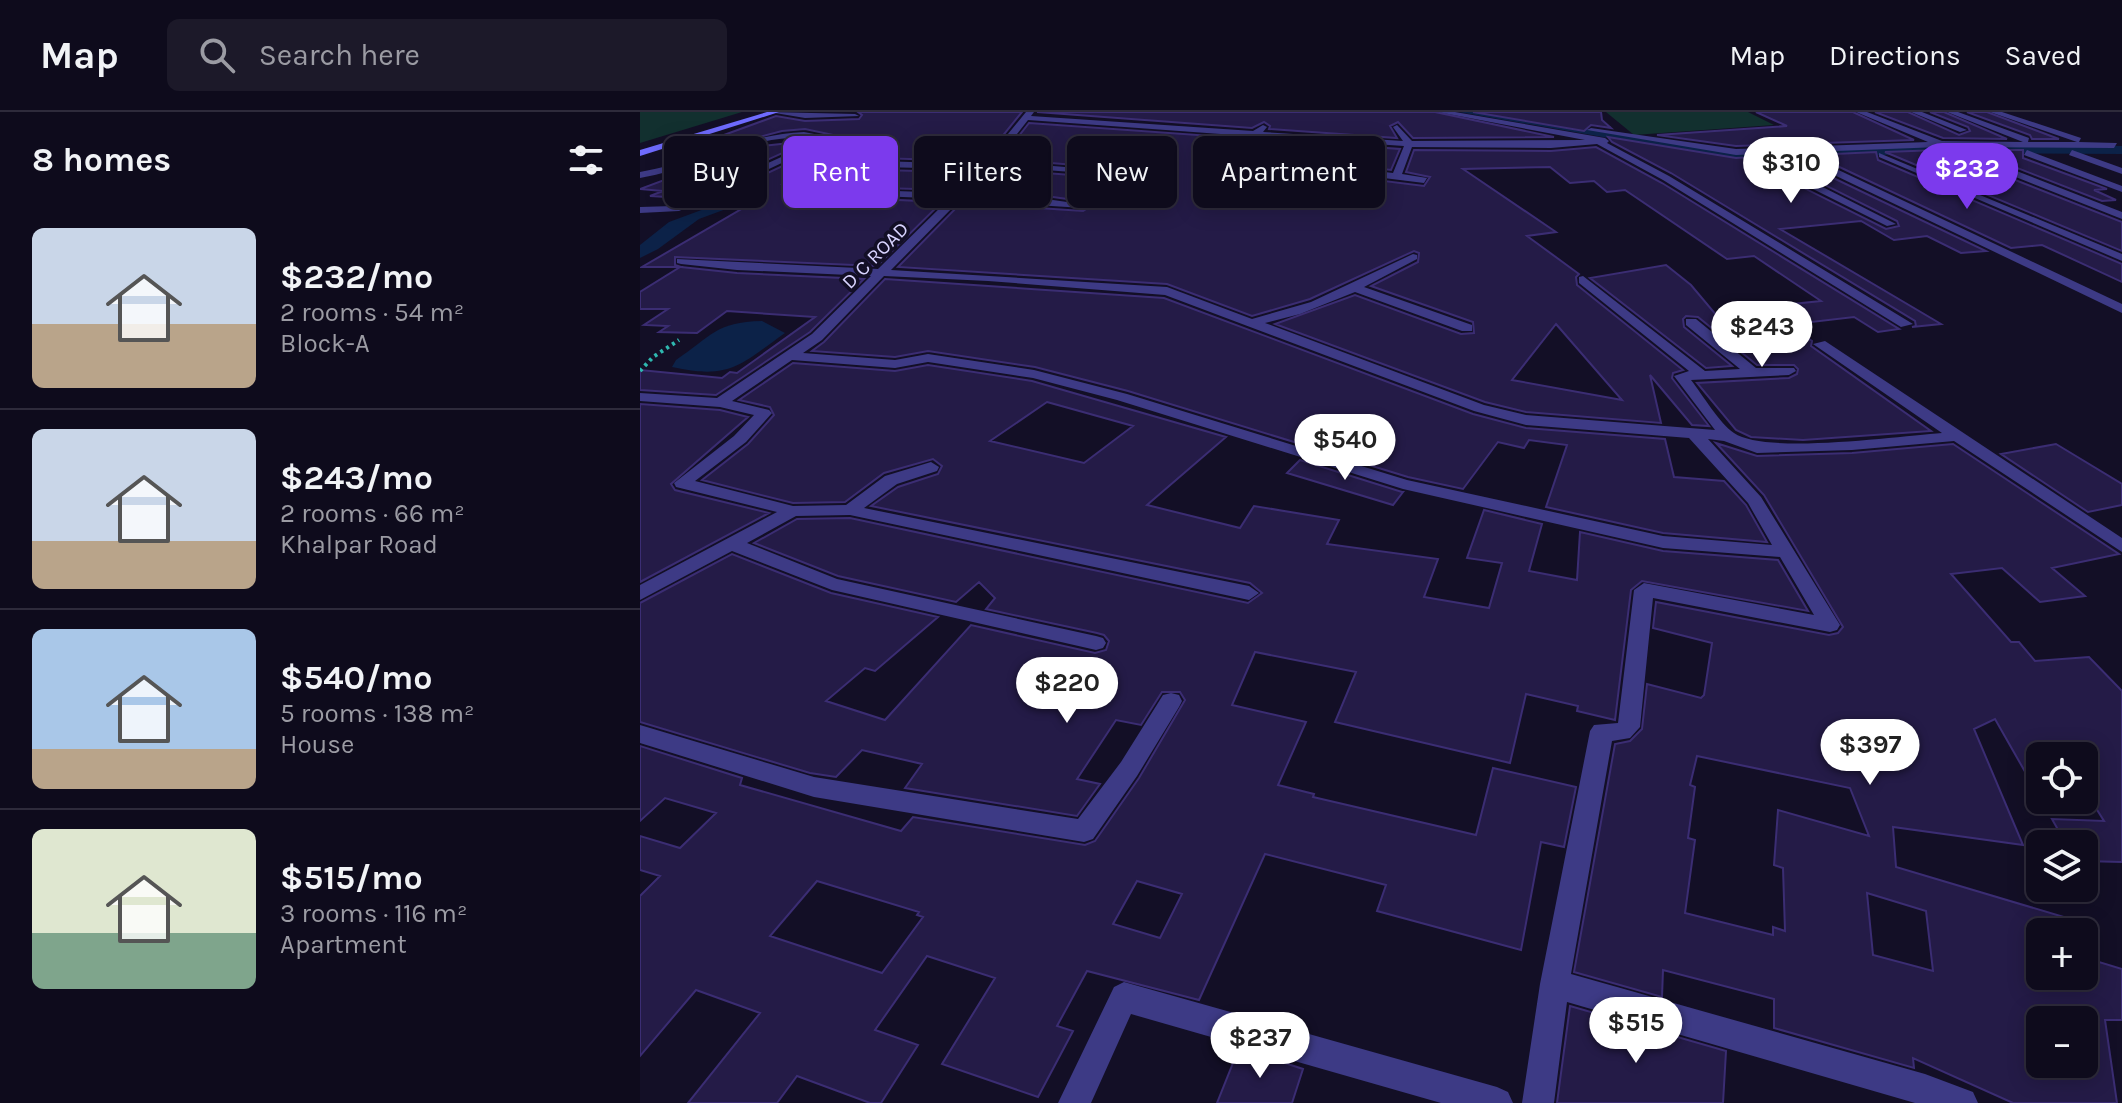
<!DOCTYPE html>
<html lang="en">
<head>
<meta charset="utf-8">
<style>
  body { margin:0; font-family:Karla,sans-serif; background:#1c1929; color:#f1f3f6; height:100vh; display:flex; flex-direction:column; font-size:30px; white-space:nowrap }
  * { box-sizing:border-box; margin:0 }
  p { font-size:26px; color:#9b9ba3 }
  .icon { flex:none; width:44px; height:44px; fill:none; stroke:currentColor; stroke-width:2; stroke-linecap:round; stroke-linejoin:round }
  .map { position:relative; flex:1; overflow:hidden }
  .panel { display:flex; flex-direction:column; background:#0e0b1c; width:640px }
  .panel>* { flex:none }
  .banner { position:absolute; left:24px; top:24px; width:760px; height:72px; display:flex; gap:16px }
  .tools { position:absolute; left:1386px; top:630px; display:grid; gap:16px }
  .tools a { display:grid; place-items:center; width:72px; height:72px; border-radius:12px; background:#0e0b1c; box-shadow:0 4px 20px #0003,0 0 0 2px #2e2b3b; font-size:40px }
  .price { position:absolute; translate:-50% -68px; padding:0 18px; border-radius:28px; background:#fff; color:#222; font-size:26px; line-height:52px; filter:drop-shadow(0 2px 4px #0008) }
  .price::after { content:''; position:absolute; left:50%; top:48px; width:24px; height:18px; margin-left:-12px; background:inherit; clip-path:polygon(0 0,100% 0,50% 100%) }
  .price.selected { background:#7c3aed; color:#fff }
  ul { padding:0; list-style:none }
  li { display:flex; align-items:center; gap:24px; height:200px; padding:0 32px }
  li+li { border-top:2px solid #2e2b3b }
  li span { display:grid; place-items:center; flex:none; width:224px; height:160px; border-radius:12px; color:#555 }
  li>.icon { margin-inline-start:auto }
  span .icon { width:96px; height:96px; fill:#fffc; stroke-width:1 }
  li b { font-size:34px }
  h2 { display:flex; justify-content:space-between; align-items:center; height:96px; padding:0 32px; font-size:34px }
  .chip { padding:0 28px; border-radius:12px; background:#0e0b1c; box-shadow:0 4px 20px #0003,0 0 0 2px #2e2b3b; font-size:28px; line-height:72px }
  .chip.selected { background:#7c3aed; color:#fff }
  header { display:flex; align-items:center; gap:48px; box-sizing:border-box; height:112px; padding:0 40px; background:#0e0b1c; border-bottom:2px solid #2e2b3b }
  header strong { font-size:38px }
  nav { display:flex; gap:44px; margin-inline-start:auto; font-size:28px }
  .search { width:560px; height:72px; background:#1c1929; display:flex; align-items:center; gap:20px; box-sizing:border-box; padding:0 28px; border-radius:12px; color:#9b9ba3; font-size:30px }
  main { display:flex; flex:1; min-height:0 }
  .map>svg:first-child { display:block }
  .green { fill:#12302f }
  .water { fill:#0c2248 }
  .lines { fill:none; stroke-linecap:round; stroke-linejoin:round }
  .canal { fill:#0c2248; fill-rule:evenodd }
  .building { fill:#241b47; stroke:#3b2d73; stroke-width:2; fill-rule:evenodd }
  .path { stroke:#2fb8b0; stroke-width:4; stroke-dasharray:3 4; stroke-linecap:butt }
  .minor { fill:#3d3a85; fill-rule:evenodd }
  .secondary { fill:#6f6bff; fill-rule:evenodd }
  .labels { text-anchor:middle; stroke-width:7; stroke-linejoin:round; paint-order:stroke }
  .far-street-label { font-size:20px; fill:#d9d4ff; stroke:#130f26 }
</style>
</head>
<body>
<header>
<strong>Map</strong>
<div class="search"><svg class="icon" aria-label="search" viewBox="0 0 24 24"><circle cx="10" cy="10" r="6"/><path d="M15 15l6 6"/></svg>Search here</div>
<nav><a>Map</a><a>Directions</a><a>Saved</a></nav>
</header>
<main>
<section class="panel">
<h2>8 homes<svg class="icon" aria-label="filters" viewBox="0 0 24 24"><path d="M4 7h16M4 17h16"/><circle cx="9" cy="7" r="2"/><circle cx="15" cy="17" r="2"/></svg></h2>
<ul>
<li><span style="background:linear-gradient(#c9d6e8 60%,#b9a48a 0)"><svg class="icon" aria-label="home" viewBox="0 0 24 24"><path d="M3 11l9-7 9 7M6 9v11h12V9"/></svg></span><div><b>$232/mo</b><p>2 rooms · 54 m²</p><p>Block-A</p></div></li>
<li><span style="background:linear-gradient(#c9d6e8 70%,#b9a48a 0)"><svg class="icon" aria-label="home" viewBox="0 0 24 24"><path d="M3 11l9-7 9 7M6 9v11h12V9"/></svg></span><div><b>$243/mo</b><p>2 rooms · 66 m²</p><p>Khalpar Road</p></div></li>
<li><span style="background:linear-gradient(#a9c7e8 75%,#b9a48a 0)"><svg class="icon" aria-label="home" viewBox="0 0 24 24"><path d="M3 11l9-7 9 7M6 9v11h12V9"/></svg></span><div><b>$540/mo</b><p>5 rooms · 138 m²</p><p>House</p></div></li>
<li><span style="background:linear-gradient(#dfe7d0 65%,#7fa58c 0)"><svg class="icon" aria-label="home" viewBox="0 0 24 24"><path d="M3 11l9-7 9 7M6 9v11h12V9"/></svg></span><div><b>$515/mo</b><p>3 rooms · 116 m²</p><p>Apartment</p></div></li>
</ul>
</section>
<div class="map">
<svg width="1482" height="991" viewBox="0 0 1482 991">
  <rect width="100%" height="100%" fill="#130f26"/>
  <path class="green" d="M0,0H102L0,31Z
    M966,0H1108L1134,13L994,23Z"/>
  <path class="water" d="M206,32L143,76L59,107L18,137L0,146V133L29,110L121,76Z
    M122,209L145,221C100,253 90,268 32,255L36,248C72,224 75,210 122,209Z"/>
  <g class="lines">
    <path class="canal" d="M819,0H844L1100,41L1290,33L1482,34V42L1290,41L1100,49Z"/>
  </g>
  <path class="building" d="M218,0H382L361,26L328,49L240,46L232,51L240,58L317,60L310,78L142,73L147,83L302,90L237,154L35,145V153L41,155L97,161L224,167L170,220L76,283L0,278V258L82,266L90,260L97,261L175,205L87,199L57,221L19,220L28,214L4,213L28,197H0V180L40,155H2L115,89L106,71L196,29L198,24L165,17L142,19L29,49L63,36L51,35L136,4L165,9L219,7L222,3Z
    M397,0H795L914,25L773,26L758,10L750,14L757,26L629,17L630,14L624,10L612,16Z
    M833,0H961L962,8L971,16L951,13L944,19Z
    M1116,0H1213L1274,28L1096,34L1017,23L1147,14Z
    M1235,0H1268L1319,23L1330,19L1328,15L1290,0H1304L1367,27L1303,26Z
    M1327,0H1347L1419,27H1392L1390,23Z
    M389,11L600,26L584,40L589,49L618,27L760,37L751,58L653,46V42L645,38L601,64L605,75L640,56L784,74L790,65L766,60L774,38L911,39L956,35L1022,71L1259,217L1238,220L1214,205L1146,213L1143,193L1181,189L1114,144L1087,147L985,78L967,80L954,69L930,71L910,55L823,57L916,120L887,124L939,162L936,165L937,173L1043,258L1033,261L1032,266L1069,314L1052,313L1010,263L1021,311L886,300L845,290L635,212L715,183L821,222L834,221L833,210L731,174L778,150L779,141L774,139L670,187L612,204L527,172L258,155L321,91L443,99L451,94L448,90L392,82L326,79L328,68L340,56L523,70L531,65L528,61L354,46L371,34ZM916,212L982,288L872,268Z
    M968,25L1096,46L1114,45L1116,52L1246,117L1259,114L1257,109L1129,45L1163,43L1164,52L1346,139L1321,141L1287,124L1254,128L1221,109L1140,117L1301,212L1272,215L1276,214L1275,209L1031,61L972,30Z
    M169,29L43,86L10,84L23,79L0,77L113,35Z
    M1299,38L1482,110V139L1245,40Z
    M1331,38H1383V46L1467,77L1454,78L1476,88L1462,89Z
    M1236,40L1238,48L1482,152V170L1402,133L1371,136L1174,43Z
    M1026,153L1051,173L1082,210L1087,209L1117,230L1163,223L1172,229L1171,234L1291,319L1163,328L1111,325L1096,318L1057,271L1149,266L1157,262L1158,257L1154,253H1117L1058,205L1046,204L1043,207L1044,215L1092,254L1066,256L950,166Z
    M245,167L524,186L833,302L886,316L1025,327L1034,365L1084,369L1106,393L1127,430L1023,421L906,395L927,333L889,328L884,336L858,330L823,377L768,365L488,279L395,255L288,239L255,245L172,239L184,230Z
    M153,251L255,259L288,253L392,269L586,325L507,393L600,416L614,394L699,408L687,432L798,447L784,485L849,496L862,451L827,446L844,398L902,412L889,459L937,468L940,420L1023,439L1138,448L1168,499L1002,469L991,478L975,608L937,599L938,594L886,582L870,651L695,610L716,560L615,540L592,593L666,610L638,673L674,682L673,685L836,723L853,656L936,675L924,735L901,730L881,838L737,799L746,773L625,742L559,888L447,859L417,914L433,919L398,985L302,952L355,866L287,844L235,918L278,933L241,991H230L157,964L137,991H48L120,901L56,878L0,944V784L20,764L0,758V724L40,736L76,701L25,686L0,709V634L102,666L100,673L261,719L273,705L445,733L455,729L499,666L545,588L540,580H522L501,613L476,608L437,667L460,672L437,704L265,676L282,652L222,638L196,665L170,661L0,610V491L92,442L191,481L298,505L235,559L225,556L186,589L245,608L331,513L455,541L466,538L469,529L464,523L457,521L346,497L355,486L339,470L316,490L198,464L114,431L157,407L210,406L608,491L622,481L610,471L231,394L258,375L298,362L302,354L293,347L244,361L205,390L153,391L62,368L108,332L134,303L130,295L99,288ZM407,290L493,314L444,351L350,329ZM177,769L279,800L277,803L283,805L242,861L130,824ZM497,769L542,782L520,826L473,812Z
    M0,292L80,298L108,305L31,372L35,378L129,401L0,470Z
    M1076,331L1117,344L1212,341L1313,332L1479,442L1412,456L1445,484L1400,490L1362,456L1311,462L1371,530H1379L1395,549L1449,545L1482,579V750L1444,749V732H1426L1412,707L1464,709L1444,677V644H1400V686L1355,607L1334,617L1383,733L1253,715L1256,755L1454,814L1453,820H1400V864H1444L1446,846L1482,857V908H1465L1477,991H1373L1273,946L1274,956L1134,916V887L1023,858L1022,885L934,860L975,632L990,629L1002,617L1007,572L1061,586L1064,583L1072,531L1013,516L1016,490L1189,523L1198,521L1203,515L1124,383ZM1057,644L1210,676L1229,724L1138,698L1134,753L1143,756L1145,819L1133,815V823L1045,801L1055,728L1048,726L1055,675L1050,673ZM1227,781L1286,799L1293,859L1233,843ZM1400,908H1444V952H1400Z
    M1416,332L1482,372V393L1448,400L1361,342Z
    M660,348L762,380H763L753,393L647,361Z
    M930,894L1086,939L1083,991H917Z
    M599,936L663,957L652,991H577Z"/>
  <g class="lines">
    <path class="path" d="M0,259L13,245L39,228"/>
    <path class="minor" d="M129,0L215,2L219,4L165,6Z
      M386,0H394L391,4L613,19L623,13L627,15L623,20L763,29L753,15L757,13L772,29L945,28L798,0H815L965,26L969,29L967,31L1029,64L1273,212L1261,215L1023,68L957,32L911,36L772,35L762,62L787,66L784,71L639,53L606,72L603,67L647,41L651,44L646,48L753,61L764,34L617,24L590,46L587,41L608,24L388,8L369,32L346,48L528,64L523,67L339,53L325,66L322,82L392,85L448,93L443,96L320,88L251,158L527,175L612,207L671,190L773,142L777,143V147L724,175L832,213V219H822L715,180L660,202L625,211L844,293L886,303L1075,318L1034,264L1049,259L939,171V165L943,164L1065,259L1100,257L1046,213V207H1056L1116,256H1154L1156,259L1149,263L1051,268C1062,282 1080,312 1094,321C1126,343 1259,324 1302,321L1173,232L1185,229L1482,426V440L1314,329L1212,338L1117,341L1084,329L1068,327L1121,385L1200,513L1197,518L1190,520L1013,486L1000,615L990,626L972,629L931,862L1285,962L1333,980L1338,991H1275L927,890L914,991H882L900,872L950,619L954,613L978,611L994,478L1004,471L1174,503L1140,445L1023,436L763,377L477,288L393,266L288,250L255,256L152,248L92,289L129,298L132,301L106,330L55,369L153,394L206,393L245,364L291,350L299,355L297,359L257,372L224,396L609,474L619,481L609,488L210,403L156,404L107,431L197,467L456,524L463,526L466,531L463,536L456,538L192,478L92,439L0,488V473L137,400L36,375L34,371L94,324L114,303L80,295L0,289V281L77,286L172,222L231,164L97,158L41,152L37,151V147L238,157L309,87L147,80L144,75L312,81L316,66L323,57L240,55L235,52L240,49L329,52L363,28ZM244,164L348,169L525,183L834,299L886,313L1049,326L1108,391L1132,433L1023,424L767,368L487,282L394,258L288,242L255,248L163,241L182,228Z
      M1216,0H1227L1302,29L1383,30L1307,0H1318L1389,26L1388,30H1437L1350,0H1362L1441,26L1439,30L1477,31L1474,36L1315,35L1482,100V107L1300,35L1096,43L947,18L951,16L1096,37L1288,30Z
      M1271,0H1282L1327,18L1320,20Z
      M164,20L195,26L39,99L0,101V95L33,94L181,27C117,18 62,55 0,66V60C56,51 106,22 164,20Z
      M1387,38L1482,74V80L1384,43Z
      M1432,38L1482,56V62L1429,43Z
      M1239,41L1482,142V149L1239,45Z
      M1117,45H1123L1256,112L1247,114L1117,49Z
      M1165,45H1171L1482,192V201L1165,49Z
      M531,581L539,583L542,589L539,595L497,664L453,727L444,730L174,685L0,631V613L174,665L438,707L481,650L523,583Z
      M484,870L857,975L868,980L873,991H801L491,902L451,991H418L474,875Z"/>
    <path class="secondary" d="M127,0H139L0,44V38Z"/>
  </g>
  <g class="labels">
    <g class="far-street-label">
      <text transform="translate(235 143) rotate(-45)" y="7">D C ROAD</text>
    </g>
  </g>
</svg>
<div class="tools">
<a><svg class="icon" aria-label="locate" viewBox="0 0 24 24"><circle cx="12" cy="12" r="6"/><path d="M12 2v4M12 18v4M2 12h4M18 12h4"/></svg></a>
<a><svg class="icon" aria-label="layers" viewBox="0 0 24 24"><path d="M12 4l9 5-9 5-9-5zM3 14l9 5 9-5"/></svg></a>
<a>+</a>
<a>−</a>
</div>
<b class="price" style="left:1151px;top:93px">$310</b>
<b class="price selected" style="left:1327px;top:99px">$232</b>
<b class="price" style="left:1122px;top:257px">$243</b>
<b class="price" style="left:705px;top:370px">$540</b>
<b class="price" style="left:427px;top:613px">$220</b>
<b class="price" style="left:1230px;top:675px">$397</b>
<b class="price" style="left:996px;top:953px">$515</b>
<b class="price" style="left:620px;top:968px">$237</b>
<div class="banner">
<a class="chip">Buy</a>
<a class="chip selected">Rent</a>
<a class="chip">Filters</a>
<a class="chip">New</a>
<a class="chip">Apartment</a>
</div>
</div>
</main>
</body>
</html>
